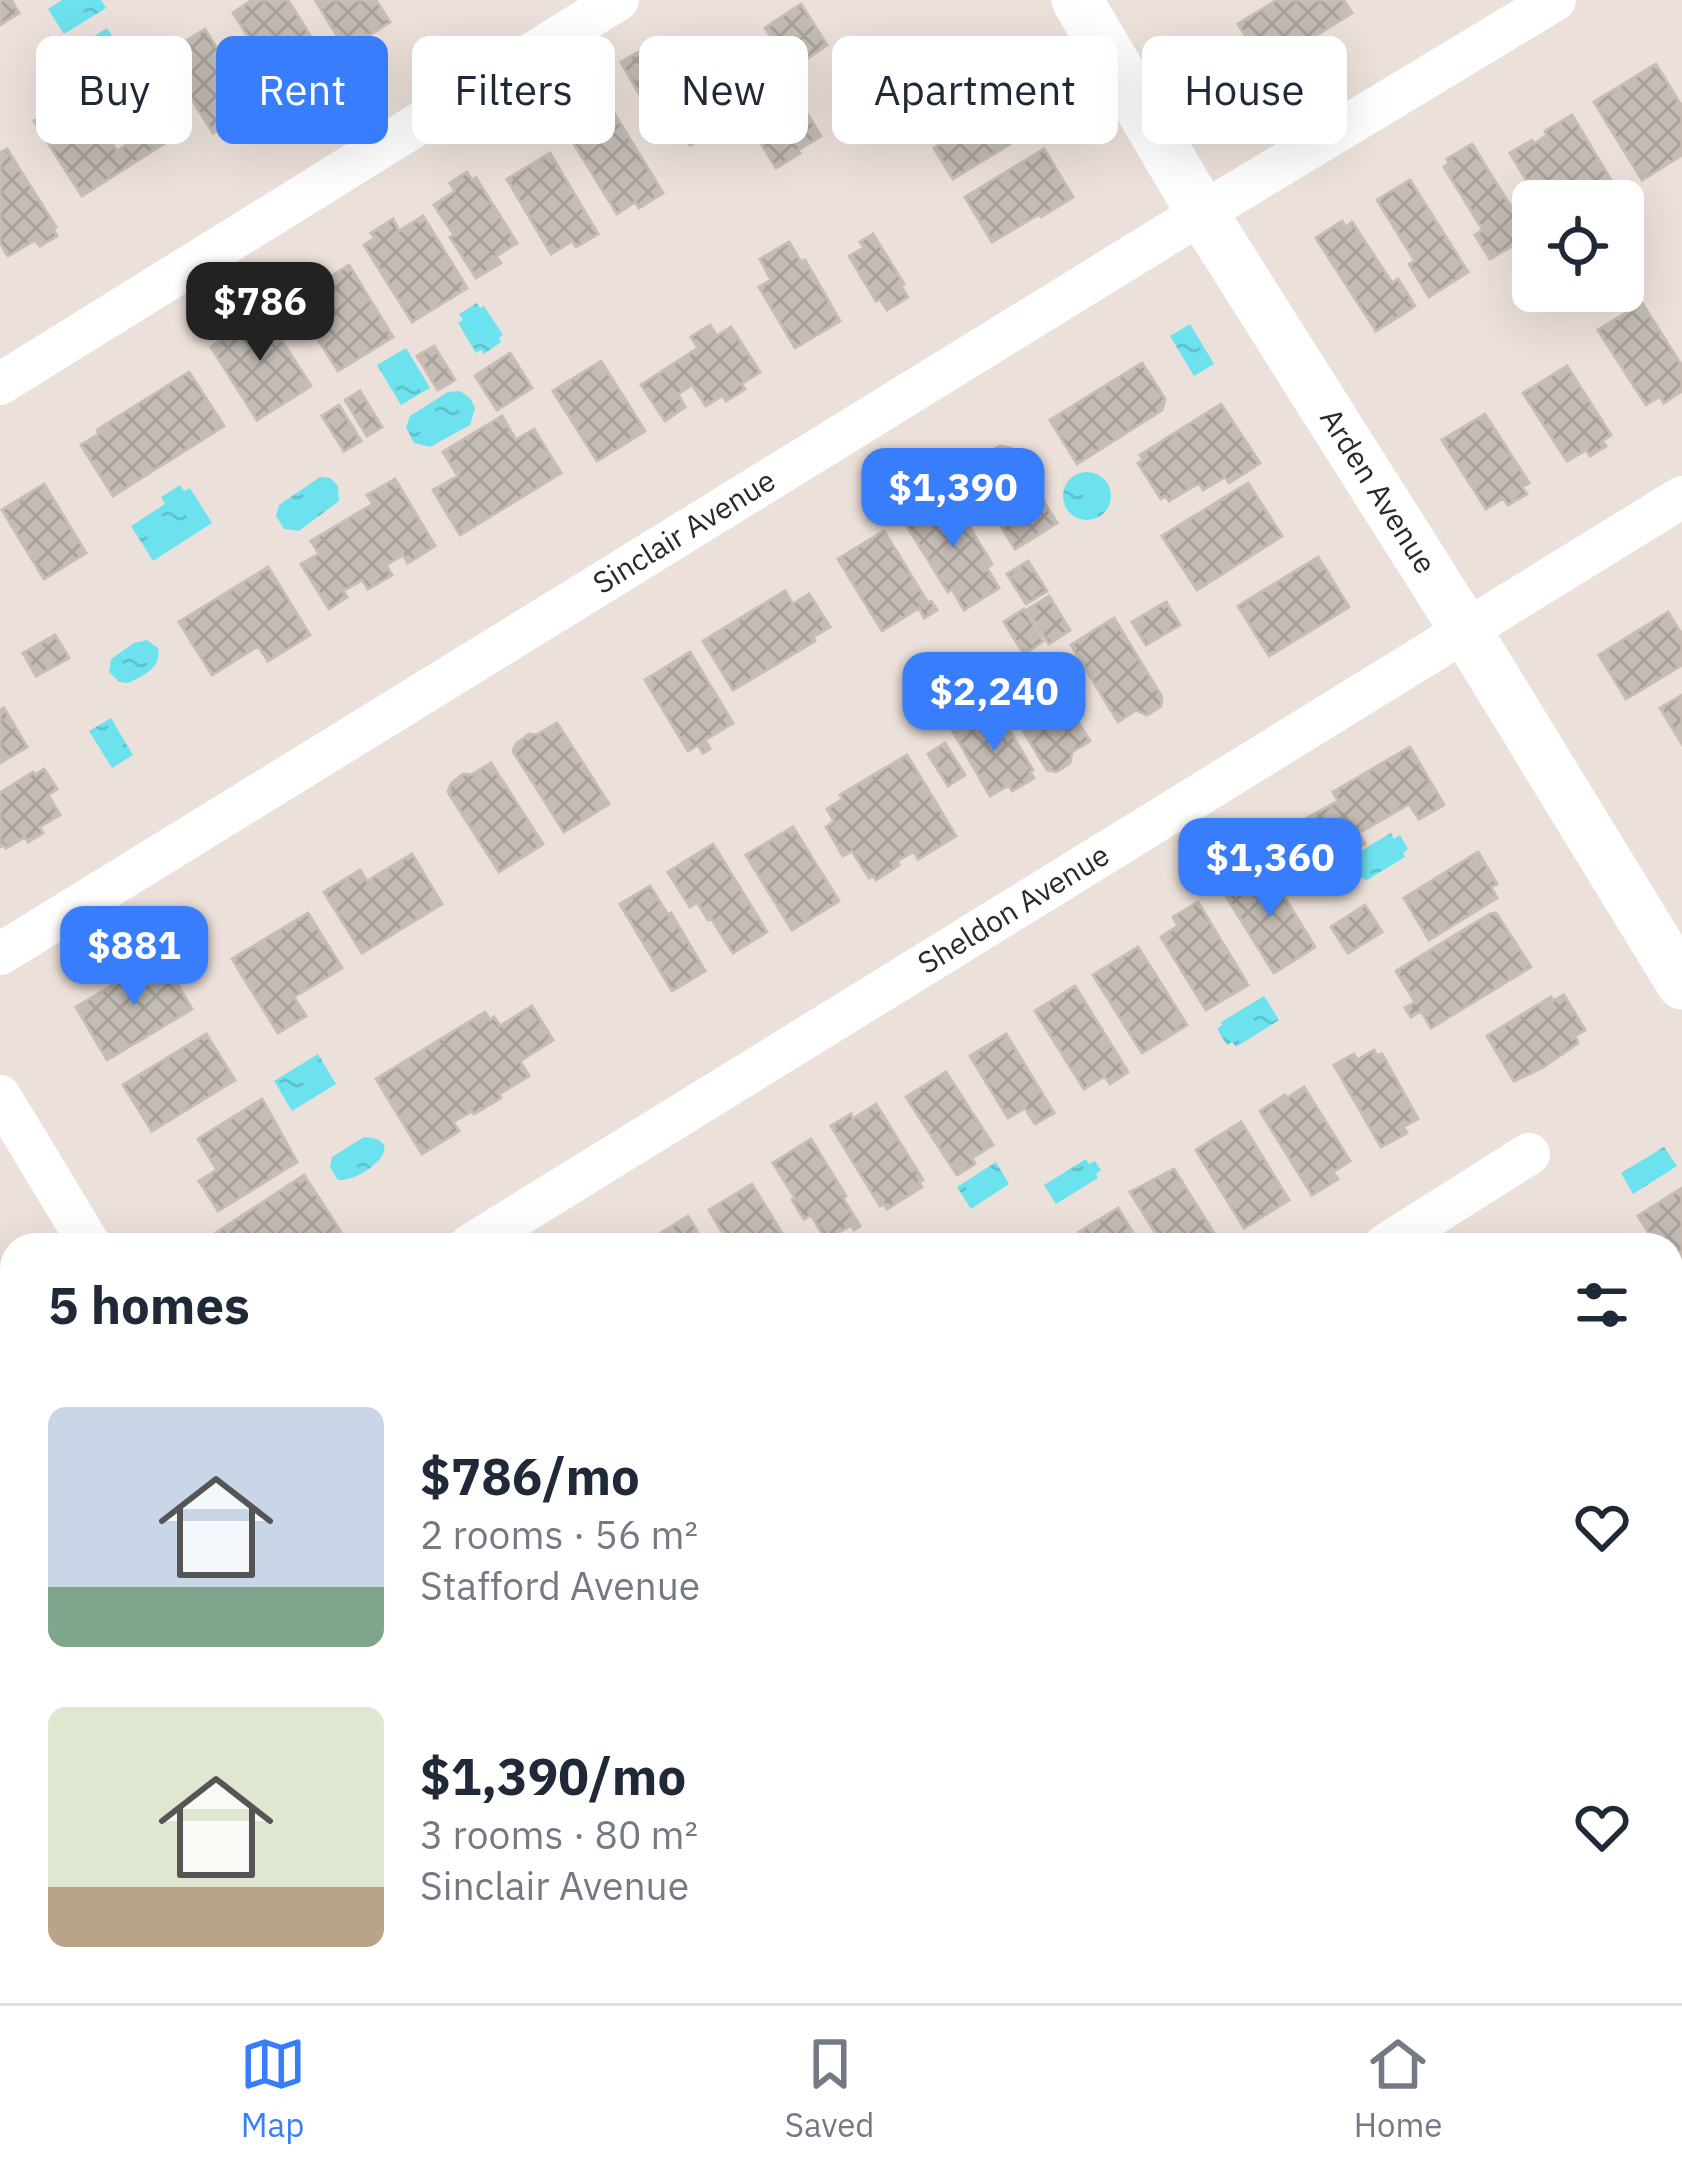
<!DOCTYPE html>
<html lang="en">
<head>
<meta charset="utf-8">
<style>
  body { margin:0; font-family:"IBM Plex Sans",sans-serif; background:#f2f2f3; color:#1f2937; height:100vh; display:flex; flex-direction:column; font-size:45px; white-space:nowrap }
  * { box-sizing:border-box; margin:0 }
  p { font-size:39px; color:#747a83 }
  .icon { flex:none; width:66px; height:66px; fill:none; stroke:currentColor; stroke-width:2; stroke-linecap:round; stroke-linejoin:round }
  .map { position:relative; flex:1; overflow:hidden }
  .details { position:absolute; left:0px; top:1233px; width:1683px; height:771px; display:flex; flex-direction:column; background:#fff; border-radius:36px 36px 0 0; box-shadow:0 12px 48px #0002 }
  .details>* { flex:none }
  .top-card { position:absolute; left:36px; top:36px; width:1611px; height:108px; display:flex; gap:24px }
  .fabs { position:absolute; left:1512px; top:180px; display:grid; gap:24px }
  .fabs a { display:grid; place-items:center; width:132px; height:132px; border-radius:18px; background:#fff; box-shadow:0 12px 48px #0002; font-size:60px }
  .price { position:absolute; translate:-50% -102px; padding:0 27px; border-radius:24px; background:#387dfb; color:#fff; font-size:39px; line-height:78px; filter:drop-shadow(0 3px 6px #0008) }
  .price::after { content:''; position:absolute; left:50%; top:72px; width:36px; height:27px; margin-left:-18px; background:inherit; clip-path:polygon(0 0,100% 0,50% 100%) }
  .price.on { background:#222; color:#fff }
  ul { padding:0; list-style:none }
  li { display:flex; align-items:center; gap:36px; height:300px; padding:0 48px }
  li span { display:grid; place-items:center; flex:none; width:336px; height:240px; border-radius:18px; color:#555 }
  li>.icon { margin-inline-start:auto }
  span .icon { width:144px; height:144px; fill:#fffc; stroke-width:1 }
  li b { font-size:51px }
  h2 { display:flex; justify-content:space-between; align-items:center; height:144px; padding:0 48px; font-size:51px }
  .tag { padding:0 42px; border-radius:18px; background:#fff; box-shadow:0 12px 48px #0002; font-size:42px; line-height:108px }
  .tag.on { background:#387dfb; color:#fff }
  .tabs { display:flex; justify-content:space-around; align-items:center; height:168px; border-top:3px solid #e0e1e3; background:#fff; font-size:33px; color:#747a83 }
  .tabs a { display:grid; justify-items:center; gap:6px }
  .tabs .on { color:#387dfb }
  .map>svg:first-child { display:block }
  .water { fill:url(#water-ripples) }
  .building { fill:url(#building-cross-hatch); stroke:#c7bdb4; stroke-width:3 }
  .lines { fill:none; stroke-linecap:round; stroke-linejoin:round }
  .minor { stroke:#fff; stroke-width:42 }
  .tertiary { stroke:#fff; stroke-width:51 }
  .labels { text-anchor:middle; stroke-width:10; stroke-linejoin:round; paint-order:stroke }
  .street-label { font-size:30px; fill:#292929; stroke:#fff }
</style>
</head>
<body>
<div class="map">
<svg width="1682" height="2003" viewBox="0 0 1682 2003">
  <defs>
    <pattern id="water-ripples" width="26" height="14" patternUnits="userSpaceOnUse" patternTransform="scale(3)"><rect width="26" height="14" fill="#6ce2ef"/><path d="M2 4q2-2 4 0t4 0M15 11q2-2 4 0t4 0" fill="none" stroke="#5ec2cd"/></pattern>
    <pattern id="building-cross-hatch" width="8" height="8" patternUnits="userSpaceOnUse" patternTransform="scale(3)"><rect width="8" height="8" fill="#c4bdb6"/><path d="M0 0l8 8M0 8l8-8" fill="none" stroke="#a8a29c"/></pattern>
  </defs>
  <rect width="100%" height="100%" fill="#ece1da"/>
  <path class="water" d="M62,0H101L106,8L64,34L48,9Z
    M107,28L143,85L135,89L139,95L126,103L123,97L117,101L81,44Z
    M477,303L480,308L484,306L503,335L499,338L501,342L484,354L481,350L476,353L458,323L463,320L459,314Z
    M1190,324L1214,364L1194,376L1170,336Z
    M406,348L430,388L401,405L377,365Z
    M460,391L470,398L475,408L470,425L430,447L414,443L406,427L410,416L448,392Z
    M1063 496a24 24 0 1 1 48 0a24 24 0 1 1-48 0Z
    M320,477L330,478L338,486L339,501L299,531L284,529L276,516L279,505Z
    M180,485L184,491L190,488L212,523L153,561L131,526L165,504L161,497Z
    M147,640L158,648C162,668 144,675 128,683L119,682L109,672L111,659L134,643Z
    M111,718L133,755L112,768L89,731Z
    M1391,833L1394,839L1400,835L1408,849L1403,853L1405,857L1367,880L1359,877L1351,864L1352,856Z
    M1264,996L1279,1020L1236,1047L1232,1042L1227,1045L1217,1029L1222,1025L1221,1022Z
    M318,1054L336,1084L292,1111L274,1081Z
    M364,1137C411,1139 366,1181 338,1180L330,1167L332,1157Z
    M1664,1147L1677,1166L1633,1194L1621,1173Z
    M1086,1159L1089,1164L1095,1161L1101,1170L1096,1174L1098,1178L1056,1204L1044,1185Z
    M996,1162L1009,1184L971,1209L957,1187Z"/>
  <path class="building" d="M0,0H11L19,13L0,25Z
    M252,0H288L327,63L282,90L233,13Z
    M315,0H376L390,22L346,50Z
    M1277,0H1344L1352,13L1265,67L1238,24Z
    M801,4L827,45L792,69L765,28Z
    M205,29L256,112L233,126L231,123L213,133L164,55Z
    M653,44L659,54L661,53L708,135L690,145L676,120L674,122L667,110L652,116L621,62Z
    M761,49L786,90L791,87L821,136L798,150L800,153L776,168L719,74Z
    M1656,64L1682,107V155L1642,180L1594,102Z
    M887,66L929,79L919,109L878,95Z
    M1011,70L1044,123L953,179L934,148L980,120L966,97Z
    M66,101L79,119L91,111L117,151L134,140L123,123L149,106L171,139L82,196L34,121Z
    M614,113L663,193L639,208L635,202L617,214L571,139Z
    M1572,115L1614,185L1589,201H1539L1510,153L1532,140L1534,144L1547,135L1545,131Z
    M1472,144L1529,236L1490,259L1475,235L1483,230L1444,167L1449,163L1447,159Z
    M7,149L56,227L53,229L57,236L40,246L35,240L8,256L0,243V153Z
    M1044,149L1073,197L1041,217L1039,214L992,242L965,197Z
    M550,153L598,234L576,247L572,241L551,254L507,179Z
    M467,172L472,180L476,178L517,243L496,256L501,263L476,278L450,237L454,235L434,205L455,191L450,183Z
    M1410,180L1468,272L1429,297L1409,264L1415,261L1377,200Z
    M423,216L467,288L412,322L364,245L375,238L371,233L393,219L399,231Z
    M1342,221L1346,227L1352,222L1392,283L1398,279L1415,306L1376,331L1316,238Z
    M873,234L904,284L901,286L908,297L887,310L880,299L876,301L849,256L864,248L860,242Z
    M789,242L801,262L805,260L840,321L795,348L759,287L771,280L760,259Z
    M349,265L393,337L338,371L289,294L301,287L297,282L318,268L325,280Z
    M1642,303L1682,366V391L1664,403L1660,396L1646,405L1598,330Z
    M248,307L256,318L264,313L311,386L257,420L211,347L236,330L229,319Z
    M710,325L717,336L731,327L760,372L741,384L745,389L726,401L723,395L706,406L692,385L678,394L685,407L665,421L641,385L698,348L691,337Z
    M434,346L455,380L438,390L417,356Z
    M510,353L532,388L497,410L475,376Z
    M601,361L645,431L597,461L553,391Z
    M1142,363L1165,399L1162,410L1077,464L1050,420Z
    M1567,366L1611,435L1602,441L1606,446L1590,456L1586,450L1567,461L1523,393Z
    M189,372L224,426L113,496L81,445L99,434L97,430Z
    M360,391L382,427L367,436L345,400Z
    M1221,404L1260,463L1229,483L1225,477L1203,490L1199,483L1169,501L1166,496L1161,499L1138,463L1143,460L1140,455Z
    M339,405L361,441L344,451L322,416Z
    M1485,414L1529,483L1522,487L1527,494L1508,505L1503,498L1486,509L1442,440Z
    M502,416L516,440L534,429L561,473L460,535L433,490L458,476L443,452Z
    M1000,446L1011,448L1057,523L1015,549L968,473L984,463L986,453Z
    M395,479L435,546L408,563L403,555L386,565L392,575L368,589L362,580L343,591L347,597L329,609L301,564L319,554L311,541L373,504L367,495Z
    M1248,483L1282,536L1197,590L1162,536Z
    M44,484L86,553L44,579L2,510Z
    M948,492L992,564L987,568L999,588L964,610L952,589L948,592L903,520Z
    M884,531L928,603L931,601L937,610L924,618L919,608L882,631L838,559Z
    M1318,557L1349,607L1269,656L1238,606Z
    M1028,561L1047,591L1026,604L1007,574Z
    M268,567L310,635L268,661L258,646L212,675L179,622Z
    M785,591L793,604L809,594L830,627L813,637L815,641L733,690L703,641Z
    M1049,596L1070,630L1049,644L1027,610Z
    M1166,602L1180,625L1146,645L1132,622Z
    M1024,609L1043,641L1024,654L1004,622Z
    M1668,612L1682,635V665L1626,699L1599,655Z
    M1114,618L1162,697L1161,706L1147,715L1136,710L1118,722L1071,645Z
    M55,635L69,658L36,676L23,653Z
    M690,652L733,723L705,740L710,749L703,753L698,745L688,751L645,680Z
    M1042,664L1090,741L1072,752L1070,763L1056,772L1047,770L999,691Z
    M1682,695V744L1660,708Z
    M4,708L27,747L0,763V710Z
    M972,715L980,728L1001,716L1033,770L1030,772L1034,778L1012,791L1009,785L990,796L951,728Z
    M557,723L609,804L564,832L513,751L516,744L529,734L536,735Z
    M945,743L965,775L948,786L928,754Z
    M1410,747L1444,805L1419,819L1409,804L1359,833L1365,844L1324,868L1298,823L1338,801L1333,792Z
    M907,755L956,836L918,859L914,851L897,861L899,865L876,880L874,876L869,878L852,851L843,856L826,827L834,821L827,809L843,799L840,795Z
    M491,763L543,844L499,872L448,792L451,784L463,774L471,775Z
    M44,769L57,789L48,795L60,815L39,827L43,833L28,842L25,837L6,848L3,845L0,847V793L33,772L35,775Z
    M793,827L839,901L792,930L746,855Z
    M713,844L767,932L733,953L711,918L708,920L697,902L690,907L668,872Z
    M1478,852L1497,884L1491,887L1497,898L1429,940L1404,898Z
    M412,854L442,904L362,953L324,892L360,870L367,881Z
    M1266,867L1315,947L1274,973L1224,893Z
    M650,886L668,915L671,913L705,971L672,991L620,904Z
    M1198,902L1248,985L1206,1010L1161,937L1178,926L1173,917Z
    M1365,905L1382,932L1348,953L1331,927Z
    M308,913L342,968L294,997L306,1016L278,1033L232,959Z
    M1496,913L1531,967L1431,1028L1421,1011L1411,1017L1405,1008L1415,1002L1396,971L1490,914Z
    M1138,947L1187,1025L1142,1053L1093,975Z
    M161,956L192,1009L107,1060L76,1007Z
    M1075,986L1128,1072L1110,1084L1105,1076L1084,1089L1035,1011Z
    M1564,995L1585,1030L1575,1036L1578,1043L1542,1068L1514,1081L1487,1036L1551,997L1553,1001Z
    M532,1006L553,1040L520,1061L529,1076L499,1094L501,1098L474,1114L472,1111L453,1122L459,1131L422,1154L376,1079L485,1012L490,1020L494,1017L500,1026Z
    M206,1034L235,1080L152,1131L123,1085Z
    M1006,1034L1054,1113L1035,1124L1025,1108L1008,1118L970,1056Z
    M1374,1050L1377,1056L1382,1054L1418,1119L1403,1127L1407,1133L1381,1147L1334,1065L1354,1054L1357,1060Z
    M946,1072L993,1145L972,1158L975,1164L957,1175L906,1097Z
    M1304,1087L1350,1161L1333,1172L1338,1179L1312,1195L1260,1111L1285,1095L1287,1098Z
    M262,1099L297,1162L218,1211L199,1181L217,1170L198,1139Z
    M876,1104L923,1180L919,1182L922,1187L887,1209L884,1204L880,1206L831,1126L851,1114L853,1119Z
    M1241,1122L1289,1200L1244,1228L1196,1150Z
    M811,1139L846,1196L843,1198L860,1226L854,1230L851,1225L826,1240L811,1215L804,1219L792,1200L795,1198L773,1163Z
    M1174,1169L1220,1243L1216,1245H1163L1130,1192Z
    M304,1175L341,1232L321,1245H224L216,1233Z
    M752,1184L789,1245H730L709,1210Z
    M1682,1188V1279L1680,1275L1676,1277L1671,1270V1245H1656L1638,1216Z
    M1118,1208L1140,1245H1087L1079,1232Z
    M688,1216L705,1245H650L648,1241Z
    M1682,1383V1422L1671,1404V1390Z
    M12,1388V1440L0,1447V1395Z
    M0,1687L12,1706V1731L8,1733L12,1739V1756L0,1763Z
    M9,1870L12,1876V1972L0,1952V1872L2,1875Z
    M1671,1976L1682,1995L1680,2003H1636L1629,1992H1671Z
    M333,1992H421L428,2003H316Z
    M700,1992H777L784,2003H691L701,1995Z
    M871,1992H900L906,2003H869L875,1999Z
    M1356,1992H1415L1421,2003H1363Z"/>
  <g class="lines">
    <g class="minor">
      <path d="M0,384L618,0"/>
      <path id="s1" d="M0,954L1202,213L1555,0"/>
      <path d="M0,1096L90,1245"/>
      <path id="s2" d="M470,1245L1682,497"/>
      <path d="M1385,1245L1529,1154"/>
      <path d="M0,1534L12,1527"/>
      <path d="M1671,1656L1682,1649"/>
      <path d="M543,1992L550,2003"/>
      <path d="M174,2003L192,1992"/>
      <path d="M1105,2003L1123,1992"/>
    </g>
    <path class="tertiary" id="s3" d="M1077,0L1202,213L1466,631L1682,984"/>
  </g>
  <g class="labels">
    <g class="street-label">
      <text dy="10" stroke="none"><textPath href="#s3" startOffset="576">Arden Avenue</textPath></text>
      <text dy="10" stroke="none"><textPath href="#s1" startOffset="804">Sinclair Avenue</textPath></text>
      <text dy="10" stroke="none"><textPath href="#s2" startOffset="639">Sheldon Avenue</textPath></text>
    </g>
  </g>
</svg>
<div class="fabs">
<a><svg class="icon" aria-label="locate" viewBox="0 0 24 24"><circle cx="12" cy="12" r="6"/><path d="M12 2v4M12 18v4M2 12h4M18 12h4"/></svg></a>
</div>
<b class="price on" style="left:260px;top:364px">$786</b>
<b class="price" style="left:953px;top:550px">$1,390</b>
<b class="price" style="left:994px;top:754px">$2,240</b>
<b class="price" style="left:1270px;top:920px">$1,360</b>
<b class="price" style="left:134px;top:1008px">$881</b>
<div class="top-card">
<a class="tag">Buy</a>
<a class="tag on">Rent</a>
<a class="tag">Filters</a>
<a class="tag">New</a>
<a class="tag">Apartment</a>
<a class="tag">House</a>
</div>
<section class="details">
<h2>5 homes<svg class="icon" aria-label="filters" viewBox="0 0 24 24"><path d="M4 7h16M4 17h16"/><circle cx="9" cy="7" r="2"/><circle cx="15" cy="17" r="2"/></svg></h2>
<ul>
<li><span style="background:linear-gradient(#c9d6e8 75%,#7fa58c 0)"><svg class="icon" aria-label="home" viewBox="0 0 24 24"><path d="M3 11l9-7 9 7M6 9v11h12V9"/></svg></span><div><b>$786/mo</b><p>2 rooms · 56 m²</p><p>Stafford Avenue</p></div><svg class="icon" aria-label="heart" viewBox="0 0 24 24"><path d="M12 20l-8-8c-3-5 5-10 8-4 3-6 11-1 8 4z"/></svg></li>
<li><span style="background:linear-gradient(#dfe7d0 75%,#b9a48a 0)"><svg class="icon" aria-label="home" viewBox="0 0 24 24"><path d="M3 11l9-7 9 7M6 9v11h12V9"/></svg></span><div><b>$1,390/mo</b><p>3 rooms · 80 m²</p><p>Sinclair Avenue</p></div><svg class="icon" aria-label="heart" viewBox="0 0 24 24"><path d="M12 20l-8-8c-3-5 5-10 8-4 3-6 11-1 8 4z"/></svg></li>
</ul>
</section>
</div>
<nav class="tabs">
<a class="on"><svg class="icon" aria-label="map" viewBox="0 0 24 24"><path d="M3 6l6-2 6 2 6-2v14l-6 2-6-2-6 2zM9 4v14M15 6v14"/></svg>Map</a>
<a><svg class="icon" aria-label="saved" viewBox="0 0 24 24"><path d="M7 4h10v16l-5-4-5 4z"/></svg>Saved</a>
<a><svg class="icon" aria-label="home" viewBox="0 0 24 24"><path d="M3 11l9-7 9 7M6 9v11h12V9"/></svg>Home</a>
</nav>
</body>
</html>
